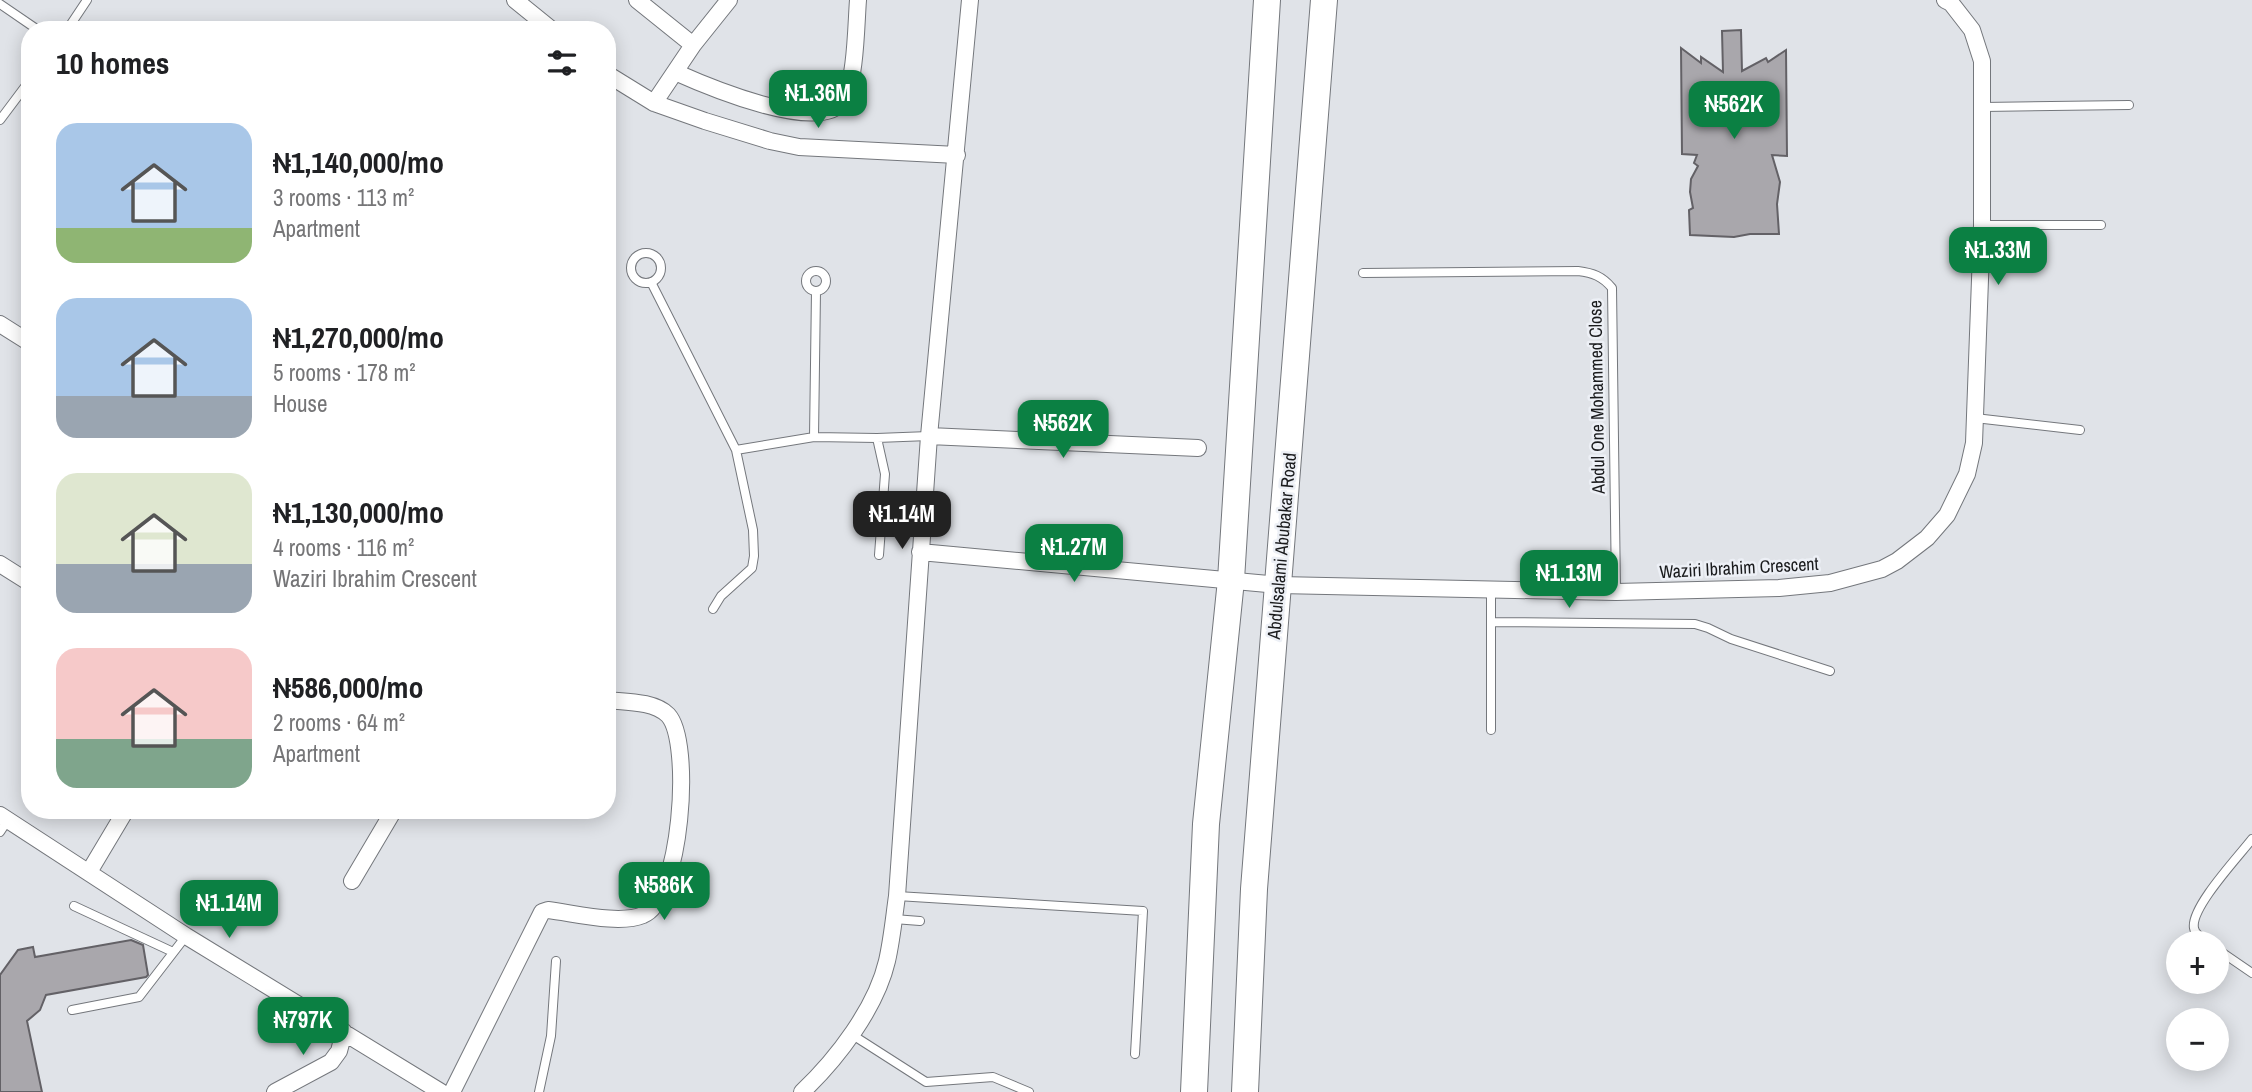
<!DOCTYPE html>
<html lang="en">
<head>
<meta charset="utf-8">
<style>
  body { margin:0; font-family:"Archivo Narrow",sans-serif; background:#f2f2f2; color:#202124; height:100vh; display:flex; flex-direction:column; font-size:26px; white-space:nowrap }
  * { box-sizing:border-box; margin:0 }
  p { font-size:23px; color:#757577 }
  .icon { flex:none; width:38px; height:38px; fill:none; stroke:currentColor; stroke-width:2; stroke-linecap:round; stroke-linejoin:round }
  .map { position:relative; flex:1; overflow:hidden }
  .drawer { position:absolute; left:21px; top:21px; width:595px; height:798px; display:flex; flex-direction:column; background:#fff; border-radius:28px; box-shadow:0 4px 18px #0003 }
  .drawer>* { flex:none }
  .fabs { position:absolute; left:2166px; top:931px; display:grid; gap:14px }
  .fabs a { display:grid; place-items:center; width:63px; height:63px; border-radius:50%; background:#fff; box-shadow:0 4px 18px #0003; font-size:35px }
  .price { position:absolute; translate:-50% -60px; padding:0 16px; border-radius:14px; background:#0b8043; color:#fff; font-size:23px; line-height:46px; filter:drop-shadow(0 2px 4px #0008) }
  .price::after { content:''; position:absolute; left:50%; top:42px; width:21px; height:16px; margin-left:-10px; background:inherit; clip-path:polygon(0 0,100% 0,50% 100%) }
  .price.selected { background:#222; color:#fff }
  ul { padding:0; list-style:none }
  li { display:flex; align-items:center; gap:21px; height:175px; padding:0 35px }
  li span { display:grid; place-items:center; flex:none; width:196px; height:140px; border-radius:21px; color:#555 }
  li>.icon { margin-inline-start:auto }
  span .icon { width:84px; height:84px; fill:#fffc; stroke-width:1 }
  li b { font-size:30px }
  h2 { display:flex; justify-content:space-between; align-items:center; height:84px; padding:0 35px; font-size:30px }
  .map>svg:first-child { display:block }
  .building { fill:#a9a7ac; stroke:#636166; stroke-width:2 }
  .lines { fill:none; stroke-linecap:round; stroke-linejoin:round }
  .lane-casing { stroke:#74777c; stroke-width:10 }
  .street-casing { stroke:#74777c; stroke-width:18 }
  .primary-casing { stroke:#74777c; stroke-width:28 }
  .lane { stroke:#fff; stroke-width:8 }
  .street { stroke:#fff; stroke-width:16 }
  .primary { stroke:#fff; stroke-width:26 }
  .labels { text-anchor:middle; stroke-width:5; stroke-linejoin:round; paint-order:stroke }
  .street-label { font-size:18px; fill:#1a1b1d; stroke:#edf0f6 }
</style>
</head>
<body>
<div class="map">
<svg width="2252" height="1092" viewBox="0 0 2252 1092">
  <rect width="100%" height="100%" fill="#e0e3e8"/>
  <path class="building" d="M1741,30L1742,71L1766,58L1768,62L1786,50L1787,156L1772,155L1780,182L1777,204L1779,234H1750L1734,237L1690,235L1689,210L1693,208L1690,192L1691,179L1698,166L1694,163L1697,155L1682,154L1681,48L1701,63V57L1723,72L1722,31Z
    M131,940L143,945L148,975L146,977L46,995L40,1010L27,1021L42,1092H0V975L18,950L33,947L35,957Z"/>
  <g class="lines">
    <g class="lane-casing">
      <path id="lane" d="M0,4L38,30
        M67,30L87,0
        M1983,107L2129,105
        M0,120L30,80
        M1982,225H2101
        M631 268a15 15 0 1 1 30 0a15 15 0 1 1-30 0Z
        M806 281a10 10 0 1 1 20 0a10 10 0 1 1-20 0Z
        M1363,273L1578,271C1593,273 1602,276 1612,288L1616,592
        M651,282L736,450L753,530L754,556L752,568L721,596L713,609
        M1975,418L2080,430
        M814,437L877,438L929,436
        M877,438L885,474L879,555
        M736,450L814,437L816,291
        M1491,589V730
        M1491,622L1695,624L1708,628L1731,639L1830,671
        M0,832L8,820
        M897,896L1143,911L1135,1054
        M74,906L173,952
        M894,919L920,921
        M2209,943C2204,939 2195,935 2194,928C2190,908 2239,856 2252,839
        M2217,949L2252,973
        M72,1010L139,997L186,936
        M851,1034L926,1082L993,1077L1029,1092
        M539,1092L551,1036L556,961"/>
    </g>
    <g class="street-casing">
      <path id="street" d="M515,0L552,30
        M637,0L693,45
        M675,72C704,85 820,135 843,101C856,81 856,25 858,0
        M607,74L654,103L705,121L770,141L799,147L957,155
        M654,103L693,45L729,0
        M0,324L30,343
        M929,436L1198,448
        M920,552L1279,585L1616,592L1779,588L1830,583L1882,569L1897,561L1927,538L1947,515L1967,474L1974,443L1982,225V61L1972,30L1951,3L1945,0
        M0,564L30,583
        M0,815L186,936L441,1092
        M89,872L126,810
        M352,881L394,810
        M275,1092L331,1062L339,1051L344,1032
        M452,1092L542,912L548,910C574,913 619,925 643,915C681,901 693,742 668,715C654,701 626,702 607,700
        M802,1092C837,1059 876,1008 887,961C892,939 894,917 897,896L929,436L970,0"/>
    </g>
    <g class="primary-casing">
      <path id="primary" d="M1194,1092L1206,824L1231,580L1267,0
        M1245,1092L1254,889L1324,0"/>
    </g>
    <use href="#lane" class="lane"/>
    <use href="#street" class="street"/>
    <use href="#primary" class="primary"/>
  </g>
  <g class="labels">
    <g class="street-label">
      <text transform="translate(1597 397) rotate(-91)" y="6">Abdul One Mohammed Close</text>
      <text transform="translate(1282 546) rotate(-85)" y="6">Abdulsalami Abubakar Road</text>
      <text transform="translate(1739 568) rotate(-3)" y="6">Waziri Ibrahim Crescent</text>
    </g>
  </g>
</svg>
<div class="fabs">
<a>+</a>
<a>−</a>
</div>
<b class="price" style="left:818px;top:130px">₦1.36M</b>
<b class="price" style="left:1734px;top:141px">₦562K</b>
<b class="price" style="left:1998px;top:287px">₦1.33M</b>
<b class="price" style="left:1063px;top:460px">₦562K</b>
<b class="price selected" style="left:902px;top:551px">₦1.14M</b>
<b class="price" style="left:1074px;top:584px">₦1.27M</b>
<b class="price" style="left:1569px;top:610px">₦1.13M</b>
<b class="price" style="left:664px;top:922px">₦586K</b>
<b class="price" style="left:229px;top:940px">₦1.14M</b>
<b class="price" style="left:303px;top:1057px">₦797K</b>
<section class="drawer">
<h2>10 homes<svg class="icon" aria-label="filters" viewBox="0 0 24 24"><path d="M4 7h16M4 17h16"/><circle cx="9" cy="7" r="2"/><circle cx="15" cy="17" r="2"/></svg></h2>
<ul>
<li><span style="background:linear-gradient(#a9c7e8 75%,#8fb573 0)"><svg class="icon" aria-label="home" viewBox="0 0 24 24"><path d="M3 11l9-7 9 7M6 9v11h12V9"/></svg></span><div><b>₦1,140,000/mo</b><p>3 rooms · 113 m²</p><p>Apartment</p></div></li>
<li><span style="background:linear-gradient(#a9c7e8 70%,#9aa5b1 0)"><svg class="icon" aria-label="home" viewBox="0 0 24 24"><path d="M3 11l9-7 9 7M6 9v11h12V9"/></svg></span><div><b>₦1,270,000/mo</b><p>5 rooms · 178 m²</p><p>House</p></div></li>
<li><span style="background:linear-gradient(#dfe7d0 65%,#9aa5b1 0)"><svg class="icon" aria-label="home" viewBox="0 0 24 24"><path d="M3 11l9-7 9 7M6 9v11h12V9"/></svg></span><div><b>₦1,130,000/mo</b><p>4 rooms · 116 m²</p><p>Waziri Ibrahim Crescent</p></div></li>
<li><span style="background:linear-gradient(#f6c9c9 65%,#7fa58c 0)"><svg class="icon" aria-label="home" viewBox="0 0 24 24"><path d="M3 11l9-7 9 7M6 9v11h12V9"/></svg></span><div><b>₦586,000/mo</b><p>2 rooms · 64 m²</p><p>Apartment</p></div></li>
</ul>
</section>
</div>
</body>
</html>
